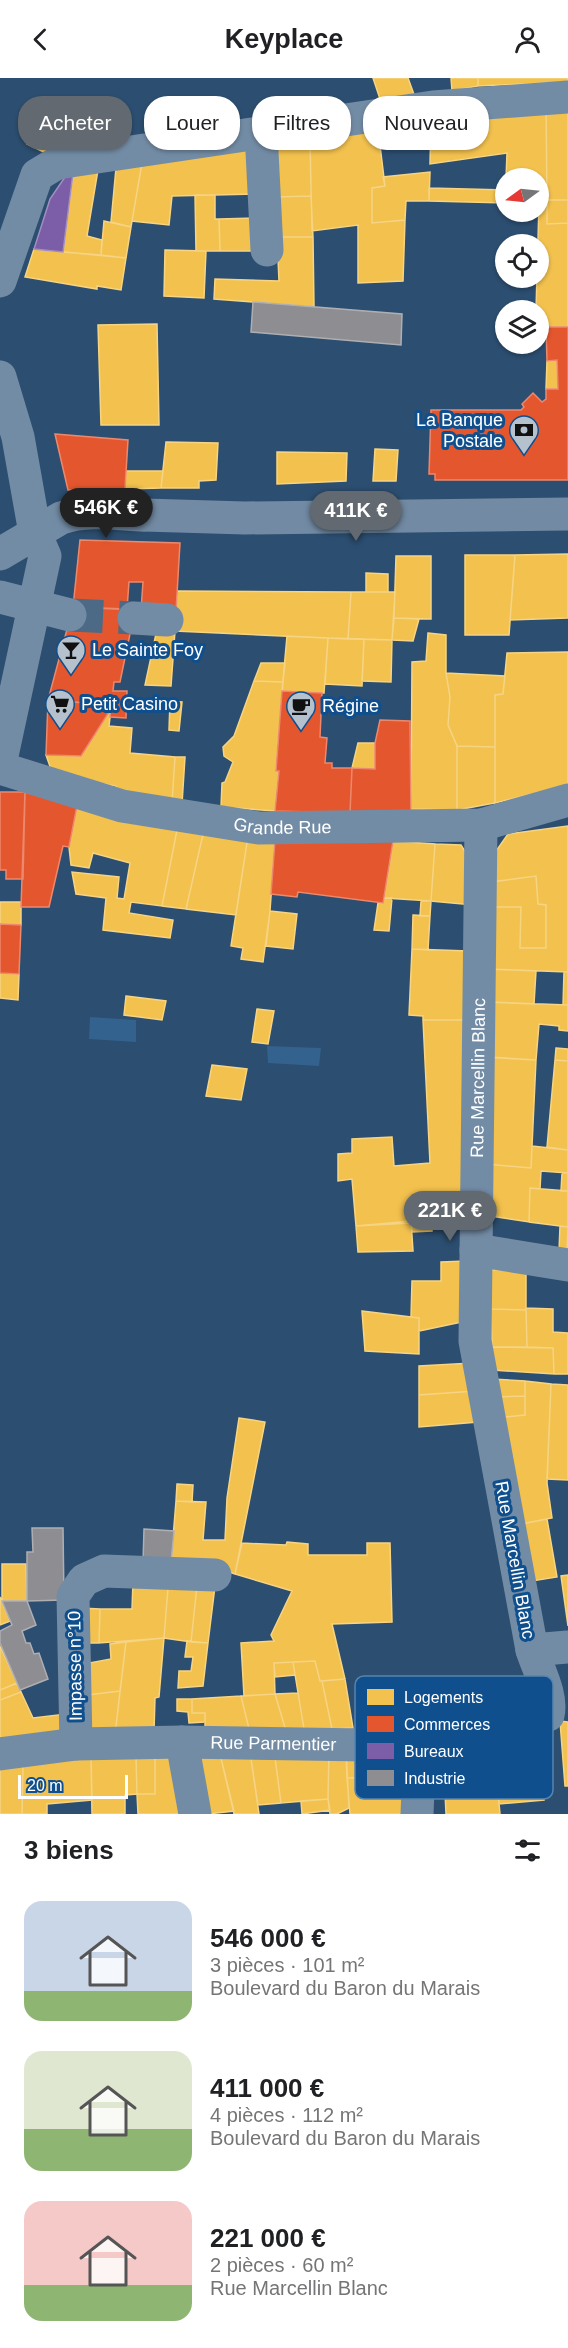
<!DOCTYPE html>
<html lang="fr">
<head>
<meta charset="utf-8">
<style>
  body { margin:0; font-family:Arial,sans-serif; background:#f6f6f6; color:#202124; height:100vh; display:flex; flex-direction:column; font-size:22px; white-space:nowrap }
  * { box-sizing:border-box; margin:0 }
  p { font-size:20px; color:#757577 }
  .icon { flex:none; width:33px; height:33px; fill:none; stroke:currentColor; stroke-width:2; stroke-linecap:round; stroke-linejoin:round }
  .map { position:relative; height:1736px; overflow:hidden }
  .details { display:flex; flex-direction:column; background:#fff; flex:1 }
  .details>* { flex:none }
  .guide { position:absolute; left:18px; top:18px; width:532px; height:54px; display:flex; gap:12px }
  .needle { width:39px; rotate:255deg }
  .buttons { position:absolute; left:495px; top:90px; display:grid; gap:12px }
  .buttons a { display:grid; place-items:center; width:54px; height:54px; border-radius:50%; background:#fff; box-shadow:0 2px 4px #0004; font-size:30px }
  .scale { position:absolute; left:18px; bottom:15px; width:110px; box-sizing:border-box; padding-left:6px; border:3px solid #fff; border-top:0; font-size:16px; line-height:21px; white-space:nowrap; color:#fff; -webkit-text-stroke:4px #0f4f8d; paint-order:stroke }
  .price { position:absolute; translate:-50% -51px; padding:0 14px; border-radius:21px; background:#636970; color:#fff; font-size:20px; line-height:39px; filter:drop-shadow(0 2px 3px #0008) }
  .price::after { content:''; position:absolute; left:50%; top:36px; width:18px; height:14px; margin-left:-9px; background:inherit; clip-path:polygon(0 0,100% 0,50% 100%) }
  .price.selected { background:#222; color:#fff }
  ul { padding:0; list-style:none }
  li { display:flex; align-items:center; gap:18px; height:150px; padding:0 24px }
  li span { display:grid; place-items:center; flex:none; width:168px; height:120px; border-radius:18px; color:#555 }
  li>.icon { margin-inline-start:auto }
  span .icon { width:72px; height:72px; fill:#fffc; stroke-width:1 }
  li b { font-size:26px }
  h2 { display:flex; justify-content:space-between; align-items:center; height:72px; padding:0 24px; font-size:26px }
  .tag { padding:0 21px; border-radius:24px; background:#fff; box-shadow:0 2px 4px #0004; font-size:21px; line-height:54px }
  .tag.selected { background:#636970; color:#fff }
  header { display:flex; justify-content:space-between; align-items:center; height:78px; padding:0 24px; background:#fff; font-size:27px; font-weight:700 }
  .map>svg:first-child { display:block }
  .water { fill:#33628e }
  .homes { fill:#f2c14e; stroke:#f6d483; stroke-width:1.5 }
  .shops { fill:#e4572e; stroke:#ec896d; stroke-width:1.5 }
  .offices { fill:#7b5ea7; stroke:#a38ec1; stroke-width:1.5 }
  .industry { fill:#8d8d92; stroke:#afafb3; stroke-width:1.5 }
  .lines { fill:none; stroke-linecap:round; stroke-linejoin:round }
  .minor-tunnel { stroke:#4c6985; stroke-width:33; stroke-dasharray:33 16; stroke-linecap:butt }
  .minor { stroke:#738ca5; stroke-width:33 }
  .major { stroke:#728aa3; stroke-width:33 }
  .labels { text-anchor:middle; stroke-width:6; stroke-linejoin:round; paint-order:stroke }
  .poi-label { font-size:18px; fill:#fff; stroke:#0f4f8d; text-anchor:start }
  .street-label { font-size:18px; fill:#fff; stroke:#0f4f8d }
  .key { fill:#0f4f8d; stroke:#5784af; stroke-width:1.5 }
  .key-label { font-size:16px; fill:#fff }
</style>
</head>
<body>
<header><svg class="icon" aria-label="back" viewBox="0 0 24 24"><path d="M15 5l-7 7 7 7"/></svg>Keyplace<svg class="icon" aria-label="person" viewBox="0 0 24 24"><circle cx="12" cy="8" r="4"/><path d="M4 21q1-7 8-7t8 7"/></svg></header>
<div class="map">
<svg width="568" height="1736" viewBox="0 0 568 1736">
  <rect width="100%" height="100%" fill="#2c4e70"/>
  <path class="water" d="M90,939L136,942V964L89,961Z
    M267,968L321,970L319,988L268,985Z"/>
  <path class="homes" d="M373,0H408L416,22L382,27Z
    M451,0H478V8L452,13Z
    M478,0H568V4L478,8Z
    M568,26V122H547L546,27Z
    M546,27L547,126H539L538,100H506L507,75L430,86L431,44Z
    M39,32L50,62L52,78L27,66L20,35Z
    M378,51L385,108L372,110V145L405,142L403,203L358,205V147L312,153L310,61Z
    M310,58L311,118L276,119L275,63Z
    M238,66L255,75L257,116L172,118L169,147L132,143L143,79Z
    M143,79L131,149L111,144L116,90Z
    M98,92L87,158L102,162L101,177L63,174L73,95Z
    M430,94L429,123H406L405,142L372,145V110L385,108L383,99Z
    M429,110L506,112V125L429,123Z
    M195,117H215V141H219L220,173H196Z
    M311,118L313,159H277L276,119Z
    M547,122H568V145L547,146Z
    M539,126H547V146L568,145V249H538V232H536Z
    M257,140L258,173H220L219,141Z
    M104,143L131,149L126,180L101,177Z
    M277,159H313L314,229L214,221L215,201L279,203Z
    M34,171L126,180L121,212L97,208V211L25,199Z
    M165,172L206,173L204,220L164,218Z
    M157,246L159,347H101L98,247Z
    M557,282L558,311H546L547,283Z
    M166,364L218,365L216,402L199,403V410H161Z
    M375,371L398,372L396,403H373Z
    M277,374L347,375L346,403L277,406Z
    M126,393H163L161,410L125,411Z
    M568,476V540L510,542L515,477Z
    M465,477H515L509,557H465Z
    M396,478H431V541L394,540Z
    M366,495L388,496V514H366Z
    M177,513L351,514L348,561L175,553Z
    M351,514H395L392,562L348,561Z
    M394,540L419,541L413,563L392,562Z
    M157,551L175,553L171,608L145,607Z
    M428,555L446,557V595L450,619L448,647L457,668V732L411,731L412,584L426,583Z
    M287,558L328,560L324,615L282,613Z
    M328,560L364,561L362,608L325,606Z
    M364,561L392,562L391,604L362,603Z
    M568,574V707L495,725V617L503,616L507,575Z
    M261,585H285L283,604L254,603Z
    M446,595L505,598L503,616L495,617V669L457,668L448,647L450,619Z
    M254,603L283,604L276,693H279L275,733L221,729L222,705L225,704L233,684L224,678L223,669L234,658Z
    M170,623L182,624L179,653L169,652Z
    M111,631L109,648L132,650L130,675L175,679L172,725L115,716L116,708L53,697L46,677L81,678Z
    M358,665H375V691L352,690Z
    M457,668L495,669V725L457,732Z
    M175,679H185L182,726L172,725Z
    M77,728L178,747L162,828L131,824L129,835L173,842L170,860L103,852L106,820L76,816L72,794L119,799L117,820L124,821L130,785L93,775L89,790L71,787L69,769Z
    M178,747L204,752L186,831L162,828Z
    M568,748V894L488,891L491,829H521L520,870H546V827L538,826L536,798L492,804L494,776L508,756Z
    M204,752L248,758L236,837L186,831Z
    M248,758L275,762L270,833L263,884L241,881L243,870L231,868Z
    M393,763L435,766L431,823L384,820Z
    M435,766L461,767L474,788L473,827L431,823Z
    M536,798L538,826L546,827V870H520L521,829H491L492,804Z
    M384,820H392L389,853L374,852L378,825H383Z
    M421,823H431L430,838H420Z
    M0,824H21V847L0,846Z
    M270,833L297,836L293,871L266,868Z
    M413,837L430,838L428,872L412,871Z
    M412,871L468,873L465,942H423V938L409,937Z
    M488,891L536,893L534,926L486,924Z
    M564,894H568V927H563Z
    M0,895L19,896L18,922L0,920Z
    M126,918L166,923L162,942L124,937Z
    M491,924L568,927V953L559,952V948L539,946L536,982L488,979Z
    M257,931L274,933L268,966L252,964Z
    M423,942H469L466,1142L356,1148L352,1101L338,1103V1076L352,1075V1061L392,1059L394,1088L430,1085Z
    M556,970L568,971V983L555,982Z
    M481,979L536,982L531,1090L486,1086Z
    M555,982L568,983V1072L547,1069Z
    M212,987L247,991L241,1022L206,1018Z
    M532,1068L568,1072V1095L541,1093L540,1111L530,1110L529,1144L484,1137L486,1086L531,1090Z
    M562,1095H568V1113H561Z
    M530,1110L568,1113V1149L529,1144Z
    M411,1143L413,1173L358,1174L356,1148Z
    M411,1143H432V1153L412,1154Z
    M560,1148L568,1149L567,1175L559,1173Z
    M466,1183L467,1243L419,1253V1240L411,1239L412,1203H441V1184Z
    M526,1191V1232L491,1231L490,1192Z
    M526,1230L553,1231V1254L568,1255V1296H554L553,1270L527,1269Z
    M491,1231L526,1232L527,1269H492Z
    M362,1233L419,1240V1276L365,1273Z
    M492,1269L553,1270L554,1296L492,1292Z
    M472,1285L475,1313L419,1317V1288Z
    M492,1301L525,1303V1318L494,1319Z
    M525,1303L551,1306L547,1405L552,1440L516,1447L496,1340L525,1337Z
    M551,1306L568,1307V1402L547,1401Z
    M475,1313L478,1344L419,1349V1317Z
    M525,1318V1337L496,1340L494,1319Z
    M239,1340L265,1344L235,1496L202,1485H171L176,1423L206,1424L203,1462H225L227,1420Z
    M177,1406L193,1407L192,1424L176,1423Z
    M547,1441L557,1499L526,1504L516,1447Z
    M287,1464L308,1466V1477H367V1465H390L392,1544L332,1546L345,1601L320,1603L315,1583L274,1585L275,1616L244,1618L241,1565L274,1563L271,1557L292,1513L235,1496L242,1465L286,1467Z
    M2,1486H26L27,1523H2Z
    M568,1497V1548L561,1498Z
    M133,1503L168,1510L164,1560L99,1565L100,1531H132Z
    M197,1508H215L208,1565L191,1564Z
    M197,1508L191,1564L164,1560L168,1510Z
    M0,1519L10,1543L0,1547Z
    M80,1530L100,1531L99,1565H78Z
    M164,1560L159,1619L155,1620L154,1653L115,1657L126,1564Z
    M187,1563L208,1565L203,1608L178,1610L179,1593H191L193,1579H185Z
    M126,1564L120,1613L79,1618L78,1587L111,1581L110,1566Z
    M0,1568L17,1605L0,1612Z
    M315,1583L320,1603H322L332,1651H304L293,1584Z
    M293,1584L295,1597L275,1599L274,1585Z
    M345,1601L353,1650L332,1651L322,1603Z
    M17,1605L21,1614L0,1622V1612Z
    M120,1613L115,1657L79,1648V1618Z
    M21,1614L33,1640L66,1636V1651L0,1669V1622Z
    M298,1615L304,1651L286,1653L275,1616Z
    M275,1616L286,1653L250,1655L241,1618Z
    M241,1618L250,1655L205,1658V1635H192V1621Z
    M177,1621H192V1635H205V1644L189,1645L188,1634L177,1633Z
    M560,1643L568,1644V1708H565Z
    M533,1652L544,1722L499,1726L494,1671Z
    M443,1671H494L500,1736H446Z
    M274,1672H329L328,1721L281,1725Z
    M274,1672L281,1725L258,1727L250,1674Z
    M329,1672H346L349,1730L337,1736H330L328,1721Z
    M346,1672H382L384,1699L347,1700Z
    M382,1672H402L405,1736H350L347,1700L384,1699Z
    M250,1674L259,1736H234L220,1676Z
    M220,1676L234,1733L208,1736L186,1677Z
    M136,1678H155V1716H137Z
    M136,1678L137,1716L125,1717V1736H92L91,1679Z
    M155,1678H174L182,1736H138L137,1716H155Z
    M91,1679L92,1722L47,1726V1736H22L23,1688Z
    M23,1688L22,1736H0V1691Z
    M328,1721L330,1732L302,1736L301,1723Z"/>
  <path class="shops" d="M546,249H568V402H435V396H429L431,332H521L524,329L522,326L533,315L542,324L546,321V311H558L557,282L547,283Z
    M55,356L128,362L125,411L68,412Z
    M80,462L180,465L176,533L141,532L143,504H129L127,531L73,529Z
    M73,529L135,532L120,604H114L113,613H127L126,640L110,639L111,627L48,622Z
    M282,613L322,615L320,659L327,660L325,685H332V690H352L350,735L275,733L279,693H276Z
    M48,622L111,627V631L81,678L46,677Z
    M380,642L410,643L411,738L350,735L352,690L375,691V665Z
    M0,714H25L23,801H6V792H0Z
    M25,714L77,728L69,769L63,768L49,829H21Z
    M275,762L393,763L383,825L298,814L297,819L271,816Z
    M0,846L21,847L19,896L0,895Z"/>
  <path class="offices" d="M73,95L63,174L34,171L50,121L67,96Z"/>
  <path class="industry" d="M253,224L402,236L401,267L251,254Z
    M32,1450H63L64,1522L27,1523V1474H33Z
    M144,1451L174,1453L171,1485L143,1484Z
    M2,1523H27L36,1547L22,1553L26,1565H30L34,1576L39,1575L48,1601L20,1612L0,1565V1553L12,1547Z"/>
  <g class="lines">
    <path class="minor-tunnel" d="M70,537L134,540"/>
    <g class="minor">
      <path d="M261,54L267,172"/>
      <path d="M0,203L37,97L57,85L433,29L568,19"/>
      <path d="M0,299L18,359L35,455L45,478L0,687"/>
      <path d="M0,476L61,440C88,431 116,436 144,437"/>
      <path d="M0,519L70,537"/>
      <path d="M134,540L167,542"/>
      <path id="s1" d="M0,690L122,728L259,750L481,747L568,722"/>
      <path d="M476,1172L568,1187"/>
      <path d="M532,1572L568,1569"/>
      <path d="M182,1664L195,1736"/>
      <path d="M76,1666L73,1518L84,1502L104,1493L215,1497"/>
      <path id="s2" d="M0,1676L76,1666L182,1664L366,1667L420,1664L492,1658L548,1637C553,1618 538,1591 532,1572L475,1263L481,747"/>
      <path d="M417,1736L420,1664"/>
    </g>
    <path class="major" d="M144,437L245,440L568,436"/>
  </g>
  <defs>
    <g id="bank-pin" transform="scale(1.5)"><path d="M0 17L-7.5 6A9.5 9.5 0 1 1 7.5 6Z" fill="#b5c1cd" stroke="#0f4f8d"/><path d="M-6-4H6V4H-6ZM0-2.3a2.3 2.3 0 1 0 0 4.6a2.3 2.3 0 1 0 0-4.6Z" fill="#111"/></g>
    <g id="bar-pin" transform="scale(1.5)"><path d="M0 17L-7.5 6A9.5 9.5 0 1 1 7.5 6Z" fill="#b5c1cd" stroke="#0f4f8d"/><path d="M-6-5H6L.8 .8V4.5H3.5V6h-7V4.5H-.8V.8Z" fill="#111"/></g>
    <g id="supermarket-pin" transform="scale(1.5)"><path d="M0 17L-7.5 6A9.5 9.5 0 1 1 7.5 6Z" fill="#b5c1cd" stroke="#0f4f8d"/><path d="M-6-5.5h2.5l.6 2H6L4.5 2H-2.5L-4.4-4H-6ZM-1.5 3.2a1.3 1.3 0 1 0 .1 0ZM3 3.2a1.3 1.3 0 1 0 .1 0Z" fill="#111"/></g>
    <g id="cafe-pin" transform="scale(1.5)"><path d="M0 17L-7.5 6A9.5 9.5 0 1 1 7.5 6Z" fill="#b5c1cd" stroke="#0f4f8d"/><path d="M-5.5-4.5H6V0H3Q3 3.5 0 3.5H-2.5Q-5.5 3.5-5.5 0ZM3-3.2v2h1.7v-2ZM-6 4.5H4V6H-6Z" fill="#111"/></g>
  </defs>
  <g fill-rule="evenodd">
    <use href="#bank-pin" x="524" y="352"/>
    <use href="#bar-pin" x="71" y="572"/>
    <use href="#supermarket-pin" x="60" y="626"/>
    <use href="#cafe-pin" x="301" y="628"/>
  </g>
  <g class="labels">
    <g class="poi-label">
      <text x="503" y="348" text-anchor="end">La Banque<tspan x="503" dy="21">Postale</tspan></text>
      <text x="92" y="578">Le Sainte Foy</text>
      <text x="81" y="632">Petit Casino</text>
      <text x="322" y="634">Régine</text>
    </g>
    <g class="street-label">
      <text dy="6" stroke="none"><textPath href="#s1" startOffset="290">Grande Rue</textPath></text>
      <text dy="6" stroke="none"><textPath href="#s2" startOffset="1198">Rue Marcellin Blanc</textPath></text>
      <text transform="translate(515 1482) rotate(80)" y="6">Rue Marcellin Blanc</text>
      <text transform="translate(75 1588) rotate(-91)" y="6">Impasse n°10</text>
      <text dy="6" stroke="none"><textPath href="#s2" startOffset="274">Rue Parmentier</textPath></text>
    </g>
  </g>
  <rect x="355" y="1598" width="198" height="123" rx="9" class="key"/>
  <rect x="367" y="1611" width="27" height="16" fill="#f2c14e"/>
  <rect x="367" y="1638" width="27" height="16" fill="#e4572e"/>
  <rect x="367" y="1665" width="27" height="16" fill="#7b5ea7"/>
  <rect x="367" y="1692" width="27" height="16" fill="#8d8d92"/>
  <g class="key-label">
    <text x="404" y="1625">Logements</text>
    <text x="404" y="1652">Commerces</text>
    <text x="404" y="1679">Bureaux</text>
    <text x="404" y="1706">Industrie</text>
  </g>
</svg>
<div class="buttons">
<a><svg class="needle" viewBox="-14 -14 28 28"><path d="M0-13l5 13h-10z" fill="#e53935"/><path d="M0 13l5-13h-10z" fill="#757577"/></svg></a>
<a><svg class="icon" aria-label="locate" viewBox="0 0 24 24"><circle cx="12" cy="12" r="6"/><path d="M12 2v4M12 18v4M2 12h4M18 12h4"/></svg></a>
<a><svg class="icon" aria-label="layers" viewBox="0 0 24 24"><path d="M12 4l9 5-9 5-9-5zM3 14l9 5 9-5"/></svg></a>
</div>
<div class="scale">20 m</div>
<b class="price selected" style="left:106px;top:461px">546K €</b>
<b class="price" style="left:356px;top:464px">411K €</b>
<b class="price" style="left:450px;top:1164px">221K €</b>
<div class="guide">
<a class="tag selected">Acheter</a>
<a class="tag">Louer</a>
<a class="tag">Filtres</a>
<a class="tag">Nouveau</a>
</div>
</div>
<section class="details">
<h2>3 biens<svg class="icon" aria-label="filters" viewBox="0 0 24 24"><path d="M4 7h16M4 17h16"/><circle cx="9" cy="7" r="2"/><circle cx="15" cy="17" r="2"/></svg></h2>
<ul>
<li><span style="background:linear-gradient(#c9d6e8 75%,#8fb573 0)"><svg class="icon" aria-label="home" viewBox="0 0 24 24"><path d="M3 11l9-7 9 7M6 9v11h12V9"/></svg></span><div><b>546 000 €</b><p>3 pièces · 101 m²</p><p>Boulevard du Baron du Marais</p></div></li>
<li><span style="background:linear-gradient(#dfe7d0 65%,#8fb573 0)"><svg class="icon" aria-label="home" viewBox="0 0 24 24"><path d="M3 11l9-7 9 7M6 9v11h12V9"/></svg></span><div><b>411 000 €</b><p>4 pièces · 112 m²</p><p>Boulevard du Baron du Marais</p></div></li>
<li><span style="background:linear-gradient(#f6c9c9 70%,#8fb573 0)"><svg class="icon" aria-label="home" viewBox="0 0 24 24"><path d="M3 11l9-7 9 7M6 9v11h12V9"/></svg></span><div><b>221 000 €</b><p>2 pièces · 60 m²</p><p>Rue Marcellin Blanc</p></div></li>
</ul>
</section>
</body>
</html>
